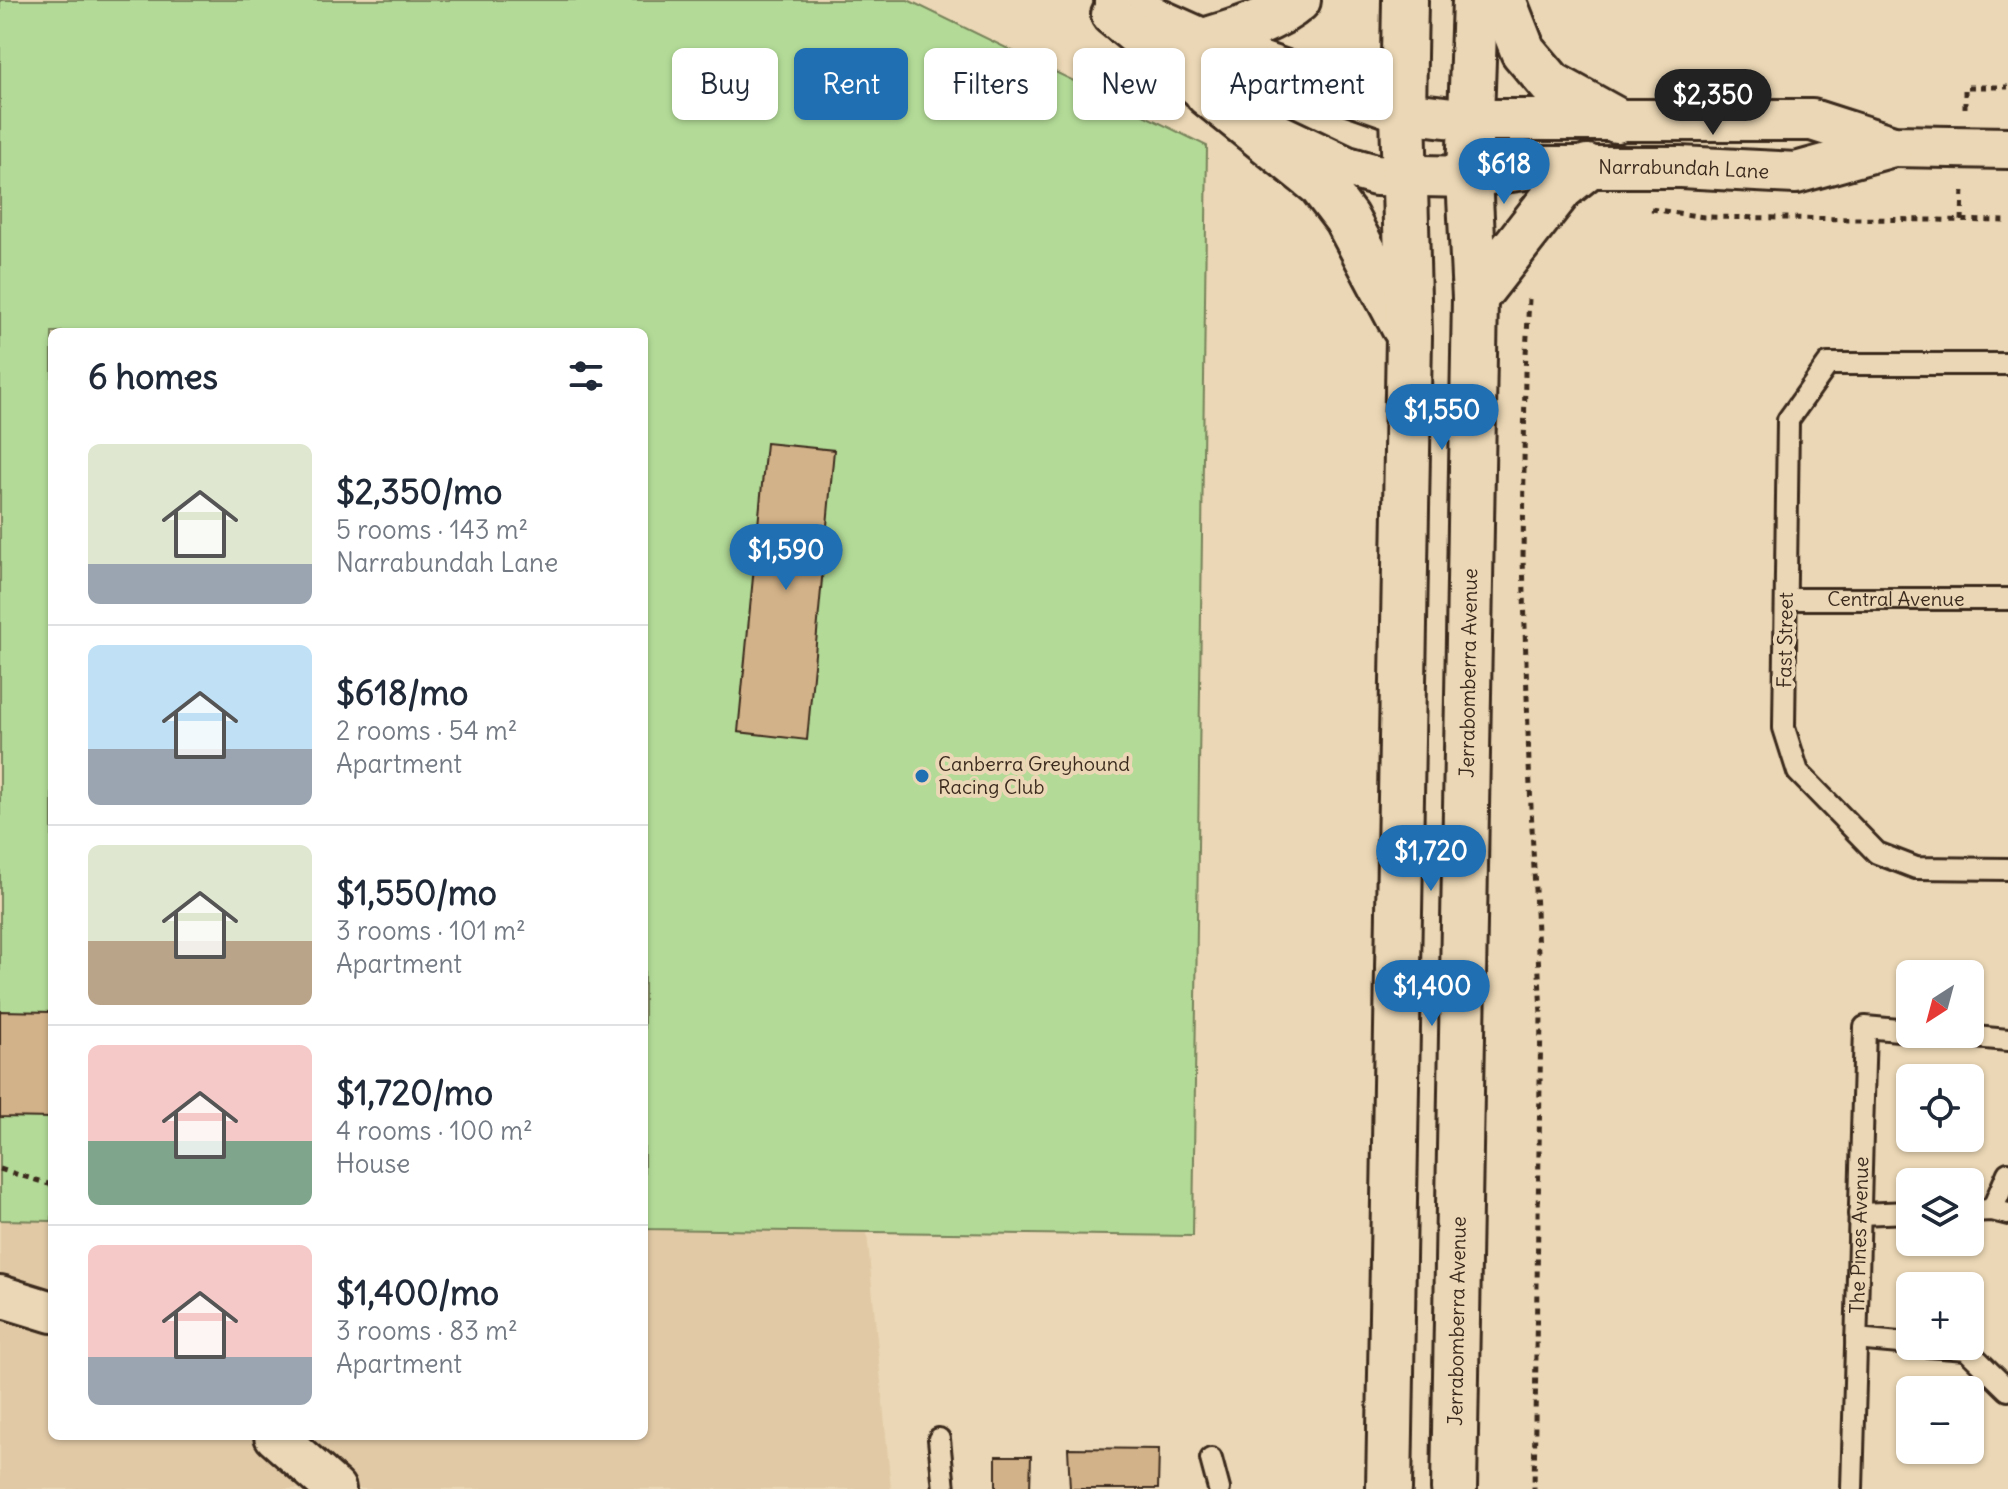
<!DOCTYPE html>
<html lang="en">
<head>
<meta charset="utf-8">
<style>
  body { margin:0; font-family:Delius,sans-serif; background:#f2f2f3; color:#1f2937; height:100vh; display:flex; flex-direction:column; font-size:30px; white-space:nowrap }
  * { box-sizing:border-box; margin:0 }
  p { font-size:26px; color:#747a83 }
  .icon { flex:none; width:44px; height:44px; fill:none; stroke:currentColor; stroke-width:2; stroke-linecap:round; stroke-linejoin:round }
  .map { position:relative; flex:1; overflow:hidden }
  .side { position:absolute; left:48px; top:328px; width:600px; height:1112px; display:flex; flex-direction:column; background:#fff; border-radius:12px; box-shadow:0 2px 6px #0004 }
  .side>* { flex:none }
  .top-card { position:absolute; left:672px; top:48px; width:760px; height:72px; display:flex; gap:16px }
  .needle { width:52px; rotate:216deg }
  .fabs { position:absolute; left:1896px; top:960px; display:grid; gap:16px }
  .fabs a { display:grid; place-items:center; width:88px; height:88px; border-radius:12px; background:#fff; box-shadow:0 2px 6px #0004; font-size:40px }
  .price { position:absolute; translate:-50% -68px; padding:0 18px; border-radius:28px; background:#1f6fb2; color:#fff; font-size:26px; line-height:52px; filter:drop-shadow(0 2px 4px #0008) }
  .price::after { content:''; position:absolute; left:50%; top:48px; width:24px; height:18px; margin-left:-12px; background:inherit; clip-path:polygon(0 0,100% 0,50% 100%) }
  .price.on { background:#222; color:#fff }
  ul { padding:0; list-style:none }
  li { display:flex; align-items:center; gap:24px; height:200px; padding:0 40px }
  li+li { border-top:2px solid #e0e1e3 }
  li span { display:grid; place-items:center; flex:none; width:224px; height:160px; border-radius:12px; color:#555 }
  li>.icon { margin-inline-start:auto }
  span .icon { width:96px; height:96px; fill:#fffc; stroke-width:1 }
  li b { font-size:34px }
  h2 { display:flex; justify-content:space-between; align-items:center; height:96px; padding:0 40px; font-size:34px }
  .pill { padding:0 28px; border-radius:12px; background:#fff; box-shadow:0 2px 6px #0004; font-size:28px; line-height:72px }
  .pill.on { background:#1f6fb2; color:#fff }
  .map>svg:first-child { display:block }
  .built { fill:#e1c9a5 }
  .green { fill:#b3db97; stroke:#77825a; stroke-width:2 }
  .building { fill:#d2b288; stroke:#3b2a1e; stroke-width:2 }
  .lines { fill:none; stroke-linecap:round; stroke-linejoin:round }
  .service-casing { stroke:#3b2a1e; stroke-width:26 }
  .minor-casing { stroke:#3b2a1e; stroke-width:46 }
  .tertiary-casing { stroke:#3b2a1e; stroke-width:50 }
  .path { stroke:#3b2a1e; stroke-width:5; stroke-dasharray:6 6; stroke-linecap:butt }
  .service { stroke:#ebd7b5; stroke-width:20 }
  .minor { stroke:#ebd7b5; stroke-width:40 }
  .tertiary { stroke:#ebd7b5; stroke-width:44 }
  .poi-dot { fill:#1f6fb2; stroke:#ebd7b5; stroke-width:3 }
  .labels { text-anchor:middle; stroke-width:8; stroke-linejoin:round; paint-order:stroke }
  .street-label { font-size:20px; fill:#3b2a1e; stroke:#ebd7b5 }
  .poi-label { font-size:20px; fill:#3b2a1e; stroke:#ebd7b5; text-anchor:start }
</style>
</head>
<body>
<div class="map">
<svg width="2008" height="1489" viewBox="0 0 2008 1489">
  <rect width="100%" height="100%" fill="#ebd7b5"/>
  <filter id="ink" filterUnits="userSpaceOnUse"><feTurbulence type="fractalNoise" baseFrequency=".0125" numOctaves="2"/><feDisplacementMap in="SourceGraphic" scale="16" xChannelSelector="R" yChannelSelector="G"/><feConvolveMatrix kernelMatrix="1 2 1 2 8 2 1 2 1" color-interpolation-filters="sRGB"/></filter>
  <g filter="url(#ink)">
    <path class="built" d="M0,1220L52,1221V1436H644V1229L867,1233L891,1489H0Z"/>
    <path class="green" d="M0,0H908L1207,146L1193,1236L644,1229V332H52V1221L0,1220Z"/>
    <path class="building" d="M766,443L834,450L807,740L738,732Z
      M0,1011L52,1012V1118L0,1117Z
      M1068,1448L1159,1449L1158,1489H1070Z
      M996,1456H1031L1030,1489H996Z"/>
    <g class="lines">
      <g class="service-casing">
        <g id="service">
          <path d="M2008,364H1828L1788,420L1784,728L1798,772L1877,853L1916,868L2008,869"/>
          <path id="s1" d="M1786,599H2008"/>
          <path d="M1941,1034L2008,1040"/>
          <path d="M1992,1210L2008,1173"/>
          <path d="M1970,1211L1992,1210L2008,1214"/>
          <path d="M1859,1214L1910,1212"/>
          <path d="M1856,1339L1910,1344"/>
          <path d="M1928,1346L1966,1349L2008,1390"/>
          <path d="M939,1439L944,1489"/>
          <path d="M1211,1459L1219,1489"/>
          <path id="s2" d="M1852,1489L1865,1027L1910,1031"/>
        </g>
      </g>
      <g class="minor-casing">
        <g id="minor">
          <path d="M1115,0L1231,52L1403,112L1470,120H1812L1893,146L2008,148"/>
          <path id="s3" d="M1112,15L1207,93L1273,132L1347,167L1376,175L1469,177L1538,167H1680L1796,173L1893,146"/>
          <path d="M0,1296L52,1312"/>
          <path d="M275,1436L335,1489"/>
        </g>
      </g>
      <g class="tertiary-casing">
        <g id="tertiary">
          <path d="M1503,0L1523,51L1551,84L1616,120"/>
          <path d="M1204,41C1234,32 1274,21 1298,0"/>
          <path d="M1207,93L1320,184L1346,218L1404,327"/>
          <path d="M1475,298L1561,188L1587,167"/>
          <path d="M1389,1489L1409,336L1403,112L1405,0"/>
          <path id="s4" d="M1454,1489L1475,298L1469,177L1475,0"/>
        </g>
      </g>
      <path class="path" d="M1965,108V87H2008
        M1651,209L1704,217L2008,221
        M1962,221L1963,186
        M1529,299L1525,372L1523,558L1529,765L1541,1015L1534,1489
        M0,1169L52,1185"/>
      <use href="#service" class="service"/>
      <use href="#minor" class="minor"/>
      <use href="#tertiary" class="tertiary"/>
    </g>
  </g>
  <circle class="poi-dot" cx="922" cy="776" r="8"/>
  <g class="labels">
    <g class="street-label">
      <text dy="7" stroke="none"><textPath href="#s3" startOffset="620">Narrabundah Lane</textPath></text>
      <text dy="7" stroke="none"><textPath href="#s1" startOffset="110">Central Avenue</textPath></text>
      <text transform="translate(1785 640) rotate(-89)" y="7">Fast Street</text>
      <text dy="7" stroke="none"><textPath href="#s4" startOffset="816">Jerrabomberra Avenue</textPath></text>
      <text dy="7" stroke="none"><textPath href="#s2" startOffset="254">The Pines Avenue</textPath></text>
      <text dy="7" stroke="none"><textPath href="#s4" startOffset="168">Jerrabomberra Avenue</textPath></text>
    </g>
    <g class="poi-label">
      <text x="938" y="771">Canberra Greyhound<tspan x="938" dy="23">Racing Club</tspan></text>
    </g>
  </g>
</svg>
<div class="fabs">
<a><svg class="needle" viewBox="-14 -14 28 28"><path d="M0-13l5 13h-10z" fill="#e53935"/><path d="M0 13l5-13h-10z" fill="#747a83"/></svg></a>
<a><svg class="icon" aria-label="locate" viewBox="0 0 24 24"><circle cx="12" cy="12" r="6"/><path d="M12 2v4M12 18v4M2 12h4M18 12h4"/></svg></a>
<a><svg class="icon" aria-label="layers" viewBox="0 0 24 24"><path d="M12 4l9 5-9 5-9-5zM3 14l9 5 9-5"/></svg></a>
<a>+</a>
<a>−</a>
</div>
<b class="price on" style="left:1713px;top:137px">$2,350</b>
<b class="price" style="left:1504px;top:206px">$618</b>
<b class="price" style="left:1442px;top:452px">$1,550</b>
<b class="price" style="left:786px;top:592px">$1,590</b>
<b class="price" style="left:1431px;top:893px">$1,720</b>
<b class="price" style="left:1432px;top:1028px">$1,400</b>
<div class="top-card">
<a class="pill">Buy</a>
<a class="pill on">Rent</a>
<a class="pill">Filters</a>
<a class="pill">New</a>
<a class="pill">Apartment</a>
</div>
<section class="side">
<h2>6 homes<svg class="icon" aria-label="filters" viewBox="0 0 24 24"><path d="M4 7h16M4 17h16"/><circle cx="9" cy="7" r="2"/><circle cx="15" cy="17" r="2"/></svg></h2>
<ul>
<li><span style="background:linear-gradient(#dfe7d0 75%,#9aa5b1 0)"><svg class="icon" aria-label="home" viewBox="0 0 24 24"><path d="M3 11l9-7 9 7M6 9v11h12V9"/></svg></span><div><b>$2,350/mo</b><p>5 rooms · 143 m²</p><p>Narrabundah Lane</p></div></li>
<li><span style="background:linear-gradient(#bfe0f5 65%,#9aa5b1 0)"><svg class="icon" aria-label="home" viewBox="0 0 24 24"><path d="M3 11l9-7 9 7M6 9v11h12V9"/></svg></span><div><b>$618/mo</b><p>2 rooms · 54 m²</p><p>Apartment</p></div></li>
<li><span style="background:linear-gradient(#dfe7d0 60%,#b9a48a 0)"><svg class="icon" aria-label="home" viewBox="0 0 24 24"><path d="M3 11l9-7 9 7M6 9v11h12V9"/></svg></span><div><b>$1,550/mo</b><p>3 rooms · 101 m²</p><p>Apartment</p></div></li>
<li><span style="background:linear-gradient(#f6c9c9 60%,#7fa58c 0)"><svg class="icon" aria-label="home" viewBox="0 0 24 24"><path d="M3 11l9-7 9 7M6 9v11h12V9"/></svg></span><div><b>$1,720/mo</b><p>4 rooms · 100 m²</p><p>House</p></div></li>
<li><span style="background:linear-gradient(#f6c9c9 70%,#9aa5b1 0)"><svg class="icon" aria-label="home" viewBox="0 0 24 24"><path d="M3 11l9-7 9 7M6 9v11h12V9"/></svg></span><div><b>$1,400/mo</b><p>3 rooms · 83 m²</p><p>Apartment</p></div></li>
</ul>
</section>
</div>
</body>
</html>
